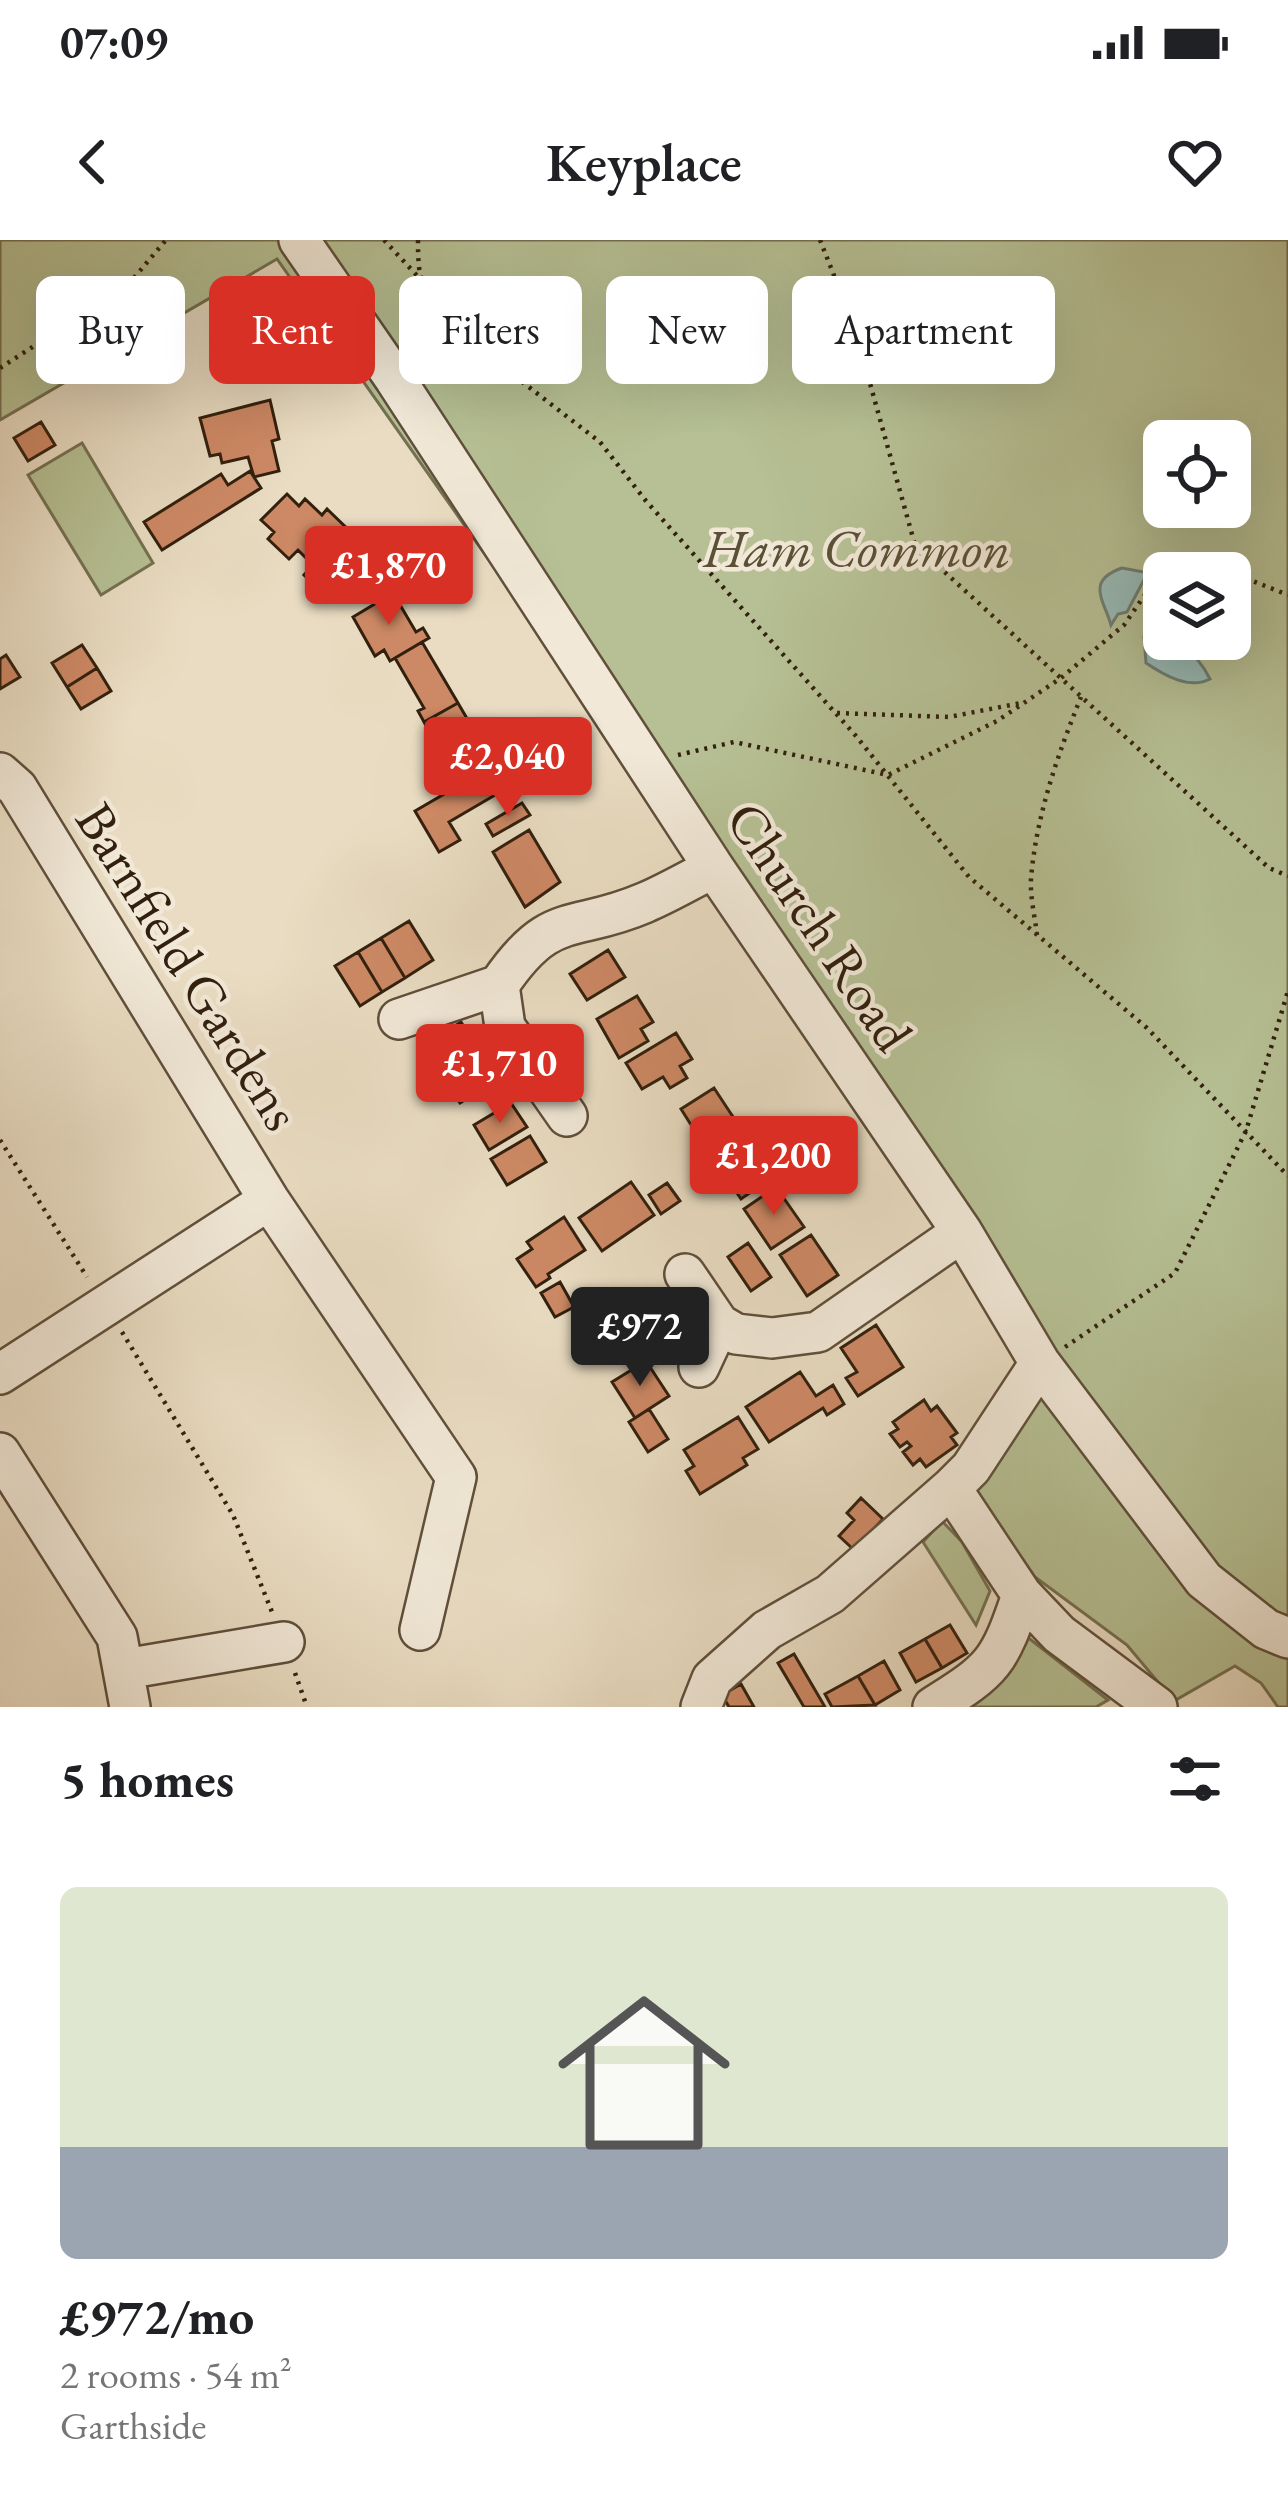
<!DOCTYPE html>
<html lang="en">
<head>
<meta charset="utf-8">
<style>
  body { margin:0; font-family:"EB Garamond",serif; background:#f6f6f6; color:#202124; height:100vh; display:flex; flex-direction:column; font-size:45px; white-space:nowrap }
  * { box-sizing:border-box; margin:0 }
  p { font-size:39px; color:#757577 }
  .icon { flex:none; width:66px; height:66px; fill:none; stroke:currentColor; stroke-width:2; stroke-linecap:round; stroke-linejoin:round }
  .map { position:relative; height:1467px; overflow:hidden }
  .panel { display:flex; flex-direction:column; background:#fff; flex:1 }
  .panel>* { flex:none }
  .guide { position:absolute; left:36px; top:36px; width:1218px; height:108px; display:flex; gap:24px }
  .tools { position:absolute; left:1143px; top:180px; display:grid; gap:24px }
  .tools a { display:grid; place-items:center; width:108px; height:108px; border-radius:18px; background:#fff; box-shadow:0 12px 48px #0002; font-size:60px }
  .price { position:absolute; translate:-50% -102px; padding:0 27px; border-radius:12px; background:#d93025; color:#fff; font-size:39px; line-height:78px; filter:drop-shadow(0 3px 6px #0008) }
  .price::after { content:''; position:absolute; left:50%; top:72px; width:36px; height:27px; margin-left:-18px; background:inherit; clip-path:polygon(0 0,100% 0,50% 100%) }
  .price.on { background:#222; color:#fff }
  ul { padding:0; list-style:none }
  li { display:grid; align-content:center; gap:24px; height:636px; padding:0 60px }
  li+li { border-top:3px solid #e0e0e0 }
  li span { display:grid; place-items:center; height:372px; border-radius:18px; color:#555 }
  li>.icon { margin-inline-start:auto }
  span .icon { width:216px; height:216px; fill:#fffc; stroke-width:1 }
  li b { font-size:51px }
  h2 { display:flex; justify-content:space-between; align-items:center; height:144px; padding:0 60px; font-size:51px }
  .chip { padding:0 42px; border-radius:18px; background:#fff; box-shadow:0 12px 48px #0002; font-size:42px; line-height:108px }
  .chip.on { background:#d93025; color:#fff }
  .status { display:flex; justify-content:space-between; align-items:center; height:84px; padding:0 60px; background:#fff; direction:ltr }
  .status svg { height:33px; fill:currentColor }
  header { display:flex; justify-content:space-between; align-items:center; height:156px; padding:0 60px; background:#fff; font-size:54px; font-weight:600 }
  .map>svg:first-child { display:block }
  .green { fill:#b6c094; stroke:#747051; stroke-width:3; fill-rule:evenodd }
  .water { fill:#98bbb7; stroke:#6f7d73; stroke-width:3 }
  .building { fill:#cd8965; stroke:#32200e; stroke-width:3 }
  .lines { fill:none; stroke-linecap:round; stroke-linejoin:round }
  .minor-casing { stroke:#604f3b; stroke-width:44 }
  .path { stroke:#32200e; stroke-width:4.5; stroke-dasharray:3 6; stroke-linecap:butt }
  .minor { stroke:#f1e8d7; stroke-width:39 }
  .labels { text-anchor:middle; stroke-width:9; stroke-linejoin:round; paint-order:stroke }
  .park-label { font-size:54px; font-style:italic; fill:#5a5036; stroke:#f1e8d7 }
  .street-label { font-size:54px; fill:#32200e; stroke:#f1e8d7 }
</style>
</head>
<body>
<div class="status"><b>07:09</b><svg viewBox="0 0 49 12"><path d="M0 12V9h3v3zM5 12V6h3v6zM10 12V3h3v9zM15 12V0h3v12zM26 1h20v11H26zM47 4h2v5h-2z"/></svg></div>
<header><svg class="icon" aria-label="back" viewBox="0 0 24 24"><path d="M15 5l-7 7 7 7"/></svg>Keyplace<svg class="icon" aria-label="heart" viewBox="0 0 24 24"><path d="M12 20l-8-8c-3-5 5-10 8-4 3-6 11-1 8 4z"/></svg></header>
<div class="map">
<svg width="1288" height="1467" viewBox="0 0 1288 1467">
  <rect width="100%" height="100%" fill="#e9dcc2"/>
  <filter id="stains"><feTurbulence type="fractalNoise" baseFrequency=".00167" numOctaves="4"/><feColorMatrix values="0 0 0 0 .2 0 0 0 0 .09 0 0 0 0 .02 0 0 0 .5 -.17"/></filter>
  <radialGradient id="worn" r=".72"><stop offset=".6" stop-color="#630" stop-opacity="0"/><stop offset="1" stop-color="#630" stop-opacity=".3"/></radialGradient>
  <path class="green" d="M0,0H1288V1467H1278L1261,1443L1235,1426L1174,1461L1127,1405L1035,1337L970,1246L1051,1138L962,992L277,19L0,180ZM1164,201H1230V267H1164ZM1164,333H1230V399H1164Z
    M82,203L153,323L101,355L28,235Z
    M942,1281L962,1302L990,1351L976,1385L923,1302Z
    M1017,1389L1108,1460L1096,1467H946Z"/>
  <path class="water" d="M1122,328L1144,332L1146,336L1127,372L1118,374L1111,385C1104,360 1085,341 1122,328Z
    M1144,397C1176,399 1195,409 1210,439C1189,450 1164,435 1146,423Z"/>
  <path class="building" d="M270,160L279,199L272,201L279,231L254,237L248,217L222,223L220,214L210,216L200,178Z
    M41,182L55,205L28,221L14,198Z
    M250,231L261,248L162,310L144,282L221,234L228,245Z
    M287,254L299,266L305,259L322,275L327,269L359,300L353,306L368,321L346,343L341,338L324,355L304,335L313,325L298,310L289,319L268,299L274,292L261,280Z
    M393,353L416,392L423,388L429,398L390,421L384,410L375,416L353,377Z
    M422,402L458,463L424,482L418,471L424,468L395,418Z
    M82,405L97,428L67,447L52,423Z
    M6,415L20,437L0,449V419Z
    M97,428L111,451L81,469L67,447Z
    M458,463L494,525L452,549L438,526L447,522L424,482Z
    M494,525L507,548L449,582L460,600L439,612L415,571Z
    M522,563L530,575L493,596L486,584Z
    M529,590L560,642L525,667L493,612Z
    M409,681L433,720L405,738L381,698Z
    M381,698L405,738L382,752L358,712Z
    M608,710L625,737L587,760L570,734Z
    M358,712L382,752L360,766L335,726Z
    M637,756L653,782L641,789L648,801L619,818L597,779Z
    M461,782L477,808L438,832L422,806Z
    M676,793L692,819L680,826L687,838L670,848L663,837L642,849L626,823Z
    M482,815L497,840L460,863L444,838Z
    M714,848L741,889L707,910L681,869Z
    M511,863L527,887L489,910L474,885Z
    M530,896L546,922L507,945L491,919Z
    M748,897L774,936L741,959L714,919Z
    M631,942L654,975L602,1011L579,978Z
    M667,943L680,961L661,974L649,955Z
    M776,947L804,987L771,1009L744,969Z
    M564,977L585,1010L548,1034L550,1038L536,1047L517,1019L532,1009L527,1002Z
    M811,995L838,1035L807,1056L780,1015Z
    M748,1003L771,1037L751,1051L728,1017Z
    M560,1042L574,1067L555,1077L541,1053Z
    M619,1049L648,1103L615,1123L583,1072Z
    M876,1085L903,1127L858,1156L846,1138L857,1132L841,1108Z
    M646,1121L669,1156L635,1178L612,1142Z
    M800,1132L816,1156L833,1145L844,1164L827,1175L823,1168L769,1202L746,1167Z
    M924,1160L931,1171L937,1166L957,1193L951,1197L957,1205L926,1227L920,1219L913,1225L903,1212L911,1206L907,1202L900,1207L890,1194L898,1189L893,1182Z
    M649,1169L668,1199L648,1212L629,1182Z
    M738,1177L758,1209L743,1218L747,1225L700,1254L686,1231L694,1226L684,1210Z
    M861,1258L883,1279L854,1310L839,1296L854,1280L847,1273Z
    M950,1385L967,1413L942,1428L925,1399Z
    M925,1399L942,1428L916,1442L900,1413Z
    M794,1414L825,1467H804L778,1423Z
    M884,1421L900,1450L875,1465L858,1436Z
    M858,1436L875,1465L832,1467L825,1454Z
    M741,1444L754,1467H729L722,1455Z"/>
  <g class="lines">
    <g class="minor-casing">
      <path id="minor" d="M299,0L395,139L714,628L962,992L1040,1123L1204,1340L1266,1389L1288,1398
        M0,533L17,548L269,960L456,1237L420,1390
        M399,779L499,745
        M567,876L505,787L499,745C551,668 572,694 644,663C668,653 691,639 714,628
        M685,1034L719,1084L736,1094L772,1098L818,1092L962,992
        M699,1127L719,1084
        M0,1134L269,960
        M0,1213L117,1397L130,1467
        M951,1248L1022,1355L1059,1394L1157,1467
        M125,1429L284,1402
        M701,1467L712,1439L767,1390L830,1354L951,1248L971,1228L1040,1123
        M933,1467C994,1429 999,1423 1022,1355"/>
    </g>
    <path class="path" d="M384,0L499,124L600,202L646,261L856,496L969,637L1147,788L1288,936
      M418,0C418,40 420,52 453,76
      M820,0L854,86L915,305L1269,628L1288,636
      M421,120L463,86
      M0,128L127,46L166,0
      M837,473L949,477L1021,463
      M678,515L734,502L888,535L997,481L1061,438L1124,385L1171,317L1202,321L1288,355
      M1037,695C1035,677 1030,657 1031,639C1036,576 1058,514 1081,457
      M0,900L87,1037
      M122,1092L233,1275L272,1372
      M1065,1107L1175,1033L1246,891L1288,751
      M295,1433L307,1467"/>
    <use href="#minor" class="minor"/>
  </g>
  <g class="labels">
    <g class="park-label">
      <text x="857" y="327">Ham Common</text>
    </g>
    <g class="street-label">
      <text transform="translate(820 686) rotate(56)" y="19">Church Road</text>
      <text transform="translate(189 726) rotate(58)" y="19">Barnfield Gardens</text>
    </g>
  </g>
  <rect width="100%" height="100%" filter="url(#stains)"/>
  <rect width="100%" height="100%" fill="url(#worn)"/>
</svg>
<div class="tools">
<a><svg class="icon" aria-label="locate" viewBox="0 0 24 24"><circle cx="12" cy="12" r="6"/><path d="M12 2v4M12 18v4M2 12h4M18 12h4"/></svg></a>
<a><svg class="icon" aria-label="layers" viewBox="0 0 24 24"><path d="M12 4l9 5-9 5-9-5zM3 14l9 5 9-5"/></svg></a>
</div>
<b class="price" style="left:389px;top:388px">£1,870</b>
<b class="price" style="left:508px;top:579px">£2,040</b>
<b class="price" style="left:500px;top:886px">£1,710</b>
<b class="price" style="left:774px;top:978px">£1,200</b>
<b class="price on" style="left:640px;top:1149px">£972</b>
<div class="guide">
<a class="chip">Buy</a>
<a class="chip on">Rent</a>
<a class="chip">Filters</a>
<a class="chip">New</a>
<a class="chip">Apartment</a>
</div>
</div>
<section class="panel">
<h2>5 homes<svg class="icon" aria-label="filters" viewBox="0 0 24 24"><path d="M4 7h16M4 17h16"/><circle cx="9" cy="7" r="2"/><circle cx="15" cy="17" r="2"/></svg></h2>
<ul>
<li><span style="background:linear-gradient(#dfe7d0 70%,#9aa5b1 0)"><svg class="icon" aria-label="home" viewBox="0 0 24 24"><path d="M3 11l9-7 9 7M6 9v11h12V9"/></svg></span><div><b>£972/mo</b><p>2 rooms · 54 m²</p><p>Garthside</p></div></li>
</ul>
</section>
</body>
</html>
